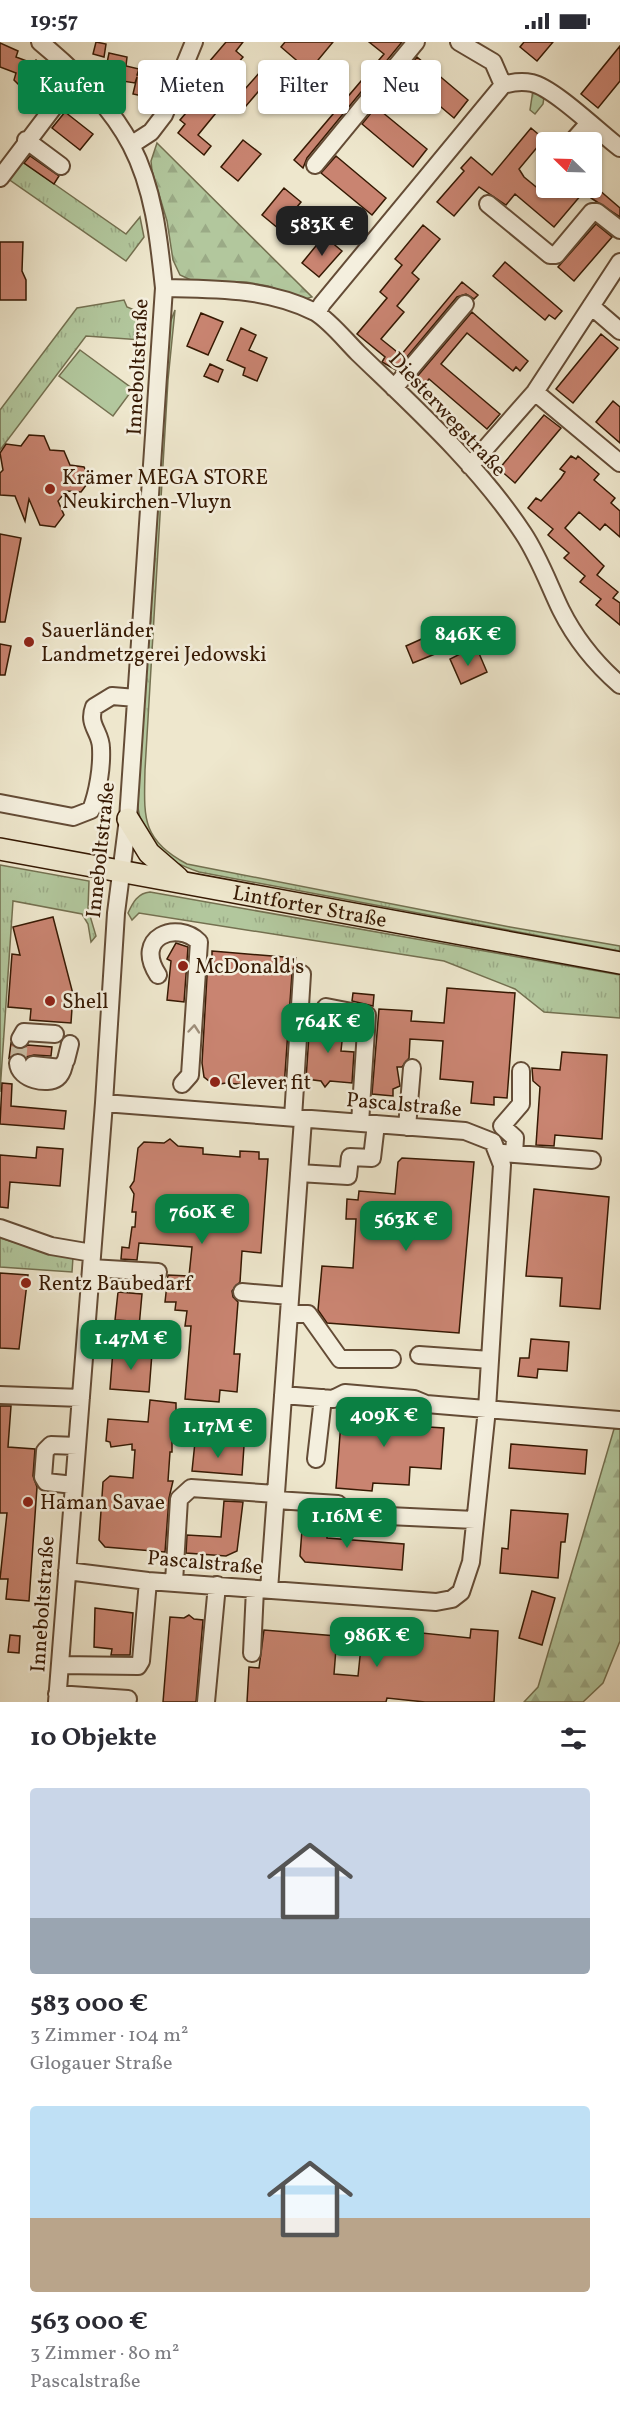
<!DOCTYPE html>
<html lang="de">
<head>
<meta charset="utf-8">
<style>
  body { margin:0; font-family:Vollkorn,serif; background:#f2f2f3; color:#2b2b33; height:100vh; display:flex; flex-direction:column; font-size:22px; white-space:nowrap }
  * { box-sizing:border-box; margin:0 }
  p { font-size:20px; color:#7c7c81 }
  .icon { flex:none; width:33px; height:33px; fill:none; stroke:currentColor; stroke-width:2; stroke-linecap:round; stroke-linejoin:round }
  .map { position:relative; height:1660px; overflow:hidden }
  .panel { display:flex; flex-direction:column; background:#fff; flex:1 }
  .panel>* { flex:none }
  .top-card { position:absolute; left:18px; top:18px; width:585px; height:54px; display:flex; gap:12px }
  .needle { width:39px; rotate:293deg }
  .controls { position:absolute; left:536px; top:90px; display:grid; gap:12px }
  .controls a { display:grid; place-items:center; width:66px; height:66px; border-radius:6px; background:#fff; box-shadow:0 2px 4px #0004; font-size:30px }
  .price { position:absolute; translate:-50% -51px; padding:0 14px; border-radius:12px; background:#0b8043; color:#fff; font-size:20px; line-height:39px; filter:drop-shadow(0 2px 3px #0008) }
  .price::after { content:''; position:absolute; left:50%; top:36px; width:18px; height:14px; margin-left:-9px; background:inherit; clip-path:polygon(0 0,100% 0,50% 100%) }
  .price.on { background:#222; color:#fff }
  ul { padding:0; list-style:none }
  li { display:grid; align-content:center; gap:12px; height:318px; padding:0 30px }
  li span { display:grid; place-items:center; height:186px; border-radius:6px; color:#555 }
  li>.icon { margin-inline-start:auto }
  span .icon { width:108px; height:108px; fill:#fffc; stroke-width:1 }
  li b { font-size:26px }
  h2 { display:flex; justify-content:space-between; align-items:center; height:72px; padding:0 30px; font-size:26px }
  .chip { padding:0 21px; border-radius:6px; background:#fff; box-shadow:0 2px 4px #0004; font-size:21px; line-height:54px }
  .chip.on { background:#0b8043; color:#fff }
  .status { display:flex; justify-content:space-between; align-items:center; height:42px; padding:0 30px; background:#fff; direction:ltr }
  .status svg { height:16px; fill:currentColor }
  .map>svg:first-child { display:block }
  .grass { fill:url(#grass-tufts); stroke:#747050; stroke-width:1.5 }
  .forest { fill:url(#forest-firs); stroke:#747050; stroke-width:1.5 }
  .pitch { fill:#b2c79d; stroke:#747050; stroke-width:1.5 }
  .building { fill:#c98471; stroke:#361903; stroke-width:1.5 }
  .lines { fill:none; stroke-linecap:round; stroke-linejoin:round }
  .minor-tunnel { stroke:#c9bea5; stroke-width:16; stroke-dasharray:16 8; stroke-linecap:butt }
  .minor-casing { stroke:#644c36; stroke-width:20 }
  .major-casing { stroke:#361903; stroke-width:24 }
  .minor { stroke:#f4efde; stroke-width:16 }
  .major { stroke:#eee7cd; stroke-width:21 }
  .oneway { stroke:#9e8f7b }
  .poi-dot { fill:#8f2418; stroke:#f4efde; stroke-width:2 }
  .labels { text-anchor:middle; stroke-width:5; stroke-linejoin:round; paint-order:stroke }
  .street-label { font-size:21px; fill:#361903; stroke:#f4efde }
  .poi-label { font-size:21px; fill:#361903; stroke:#f4efde; text-anchor:start }
</style>
</head>
<body>
<div class="status"><b>19:57</b><svg viewBox="0 0 49 12"><path d="M0 12V9h3v3zM5 12V6h3v6zM10 12V3h3v9zM15 12V0h3v12zM26 1h20v11H26zM47 4h2v5h-2z"/></svg></div>
<div class="map">
<svg width="620" height="1660" viewBox="0 0 620 1660">
  <defs>
    <pattern id="grass-tufts" width="24" height="20" patternUnits="userSpaceOnUse" patternTransform="scale(1.5)"><rect width="24" height="20" fill="#b2c79d"/><path d="M3 7l-1-3M5 7V3M7 7l1-3M15 17l-1-3M17 17v-4M19 17l1-3" fill="none" stroke="#9aaa86"/></pattern>
    <pattern id="forest-firs" width="22" height="20" patternUnits="userSpaceOnUse" patternTransform="scale(1.5)"><rect width="22" height="20" fill="#b2c79d"/><path d="M5 1l3.5 6h-7zM16 11l3.5 6h-7z" fill="#9aaa86"/></pattern>
  </defs>
  <rect width="100%" height="100%" fill="#eee7cd"/>
  <filter id="stains"><feTurbulence type="fractalNoise" baseFrequency=".00333" numOctaves="4"/><feColorMatrix values="0 0 0 0 .2 0 0 0 0 .09 0 0 0 0 .02 0 0 0 .5 -.17"/></filter>
  <radialGradient id="worn" r=".72"><stop offset=".6" stop-color="#630" stop-opacity="0"/><stop offset="1" stop-color="#630" stop-opacity=".3"/></radialGradient>
  <path class="grass" d="M533,48L544,55L543,62L535,72L530,68Z
    M17,116L126,192L140,175L144,195L126,219L4,134Z
    M124,258L127,265L144,272L142,298L86,294L0,408V368L77,266Z
    M175,268L168,338L145,728C144,775 141,798 187,822L510,885L620,904V909L199,830C162,817 145,807 138,766L141,657L168,286Z
    M0,823L89,839L88,867L96,894L91,900L88,882L82,872L13,859L0,1050Z
    M150,850L620,933V976L544,970L515,947L444,919L139,871L132,878L128,871C133,860 138,851 150,850Z
    M0,1196L16,1201L23,1197L73,1215L72,1230L0,1225Z"/>
  <path class="forest" d="M157,101L312,255L305,257L268,244L246,240L193,239L180,233L173,218L167,179L152,129L151,119Z
    M614,1387H620V1599L603,1641L583,1660H524L538,1645Z"/>
  <path class="pitch" d="M80,308L133,347L113,374L59,334Z"/>
  <path class="building" d="M96,0L106,2L104,15L93,12Z
    M226,0H243L236,9L243,15L221,42L203,27Z
    M285,0H333L309,29L281,5Z
    M369,0H402L307,116L303,126L294,118L384,12Z
    M524,0H553L537,19L520,5Z
    M0,1L18,9L16,15L32,21L36,18L56,40L47,49L37,39L26,50L14,38L16,31L0,25Z
    M620,4V39L598,66L581,52Z
    M109,11L127,15L126,24L139,27L137,33L152,36L151,42L155,43L152,56L133,52L137,35L135,41L122,39L123,35L105,31Z
    M417,15L468,58L454,76L403,33Z
    M260,30L269,37L246,64L237,56Z
    M203,51L220,66L198,93L211,104L204,113L178,91L185,82L180,78Z
    M376,65L427,107L413,125L362,82Z
    M65,70L93,92L80,108L52,86Z
    M531,86L544,97L519,127L524,135L546,153L553,146H587L554,185L515,152L506,163L479,145L454,174L437,160L464,129L461,126L471,115L492,133Z
    M243,98L261,112L238,139L221,125Z
    M30,114L59,134L54,142L24,121Z
    M336,114L386,156L372,173L321,131Z
    M591,141L620,166V175L591,156Z
    M284,146L301,160L279,187L262,173Z
    M596,182L612,195L574,239L558,225Z
    M423,183L440,197L412,231L419,237L397,264L404,270L381,297L401,313L462,240L478,253L474,257L466,252L457,255L396,328L382,320L385,315L357,292L387,256L380,250L402,223L395,217Z
    M324,194L342,209L319,235L302,221Z
    M0,200H23L22,229L26,238V258H0Z
    M505,220L562,269L555,277L549,273L545,278L493,234Z
    M472,270L528,319L520,329L516,325L513,329L467,291L441,322L500,372L487,387L429,337L423,344L415,337Z
    M201,271L223,280L208,313L187,304Z
    M241,286L256,293L249,308L267,316L257,339L243,333L245,326L227,318Z
    M601,292L618,306L573,361L556,347Z
    M210,322L223,328L218,340L204,334Z
    M613,359L620,365V401L596,380Z
    M544,373L561,386L515,441L499,427Z
    M29,393L44,394L50,408L64,409L70,423L84,425L90,438L81,450L66,449L58,459L64,473L55,485L40,483L29,457L25,479L15,454L0,453V431L3,428L0,411L6,402L21,404Z
    M571,414L576,417L578,414L599,432L594,438L615,456L611,461L620,469V495L605,482L600,488L579,470L565,486L604,524L597,533L618,550L613,556L620,561V583L596,563L601,557L580,540L585,534L564,516L569,511L548,493L553,487L528,466L536,456L541,459L561,436L565,430L560,427Z
    M0,492L21,496L5,580H0Z
    M444,587L452,605L413,621L406,604Z
    M0,602L11,604L5,633H0Z
    M478,609L487,630L461,642L450,617L462,611L464,615Z
    M53,875L73,952L71,981L30,978L31,967L8,965L12,912L20,913L13,885Z
    M176,901L188,905L184,960L167,958L171,919L167,917Z
    M212,909L296,916L292,931L284,1046L226,1041L214,1043L204,1035L202,1021L208,916L212,918Z
    M447,946L515,951L507,1056L494,1055V1063L471,1061L473,1040L440,1037L443,999L410,997L409,1016L402,1025H397L400,1044L393,1047V1054L372,1052L379,967L412,969L411,979L444,981Z
    M353,951L374,953L373,964L352,959Z
    M310,978L344,981L341,1009L354,1010L352,1041L330,1039L325,1045L321,1039L306,1037Z
    M11,1001L19,1007L28,1003L52,1005L51,1014L34,1013L26,1015L16,1011L9,1016Z
    M562,1010L607,1013L602,1097L555,1093L554,1104L536,1103L540,1045L533,1039L532,1026L560,1028Z
    M2,1041L12,1042L11,1064L66,1069L64,1087L0,1082Z
    M170,1097L178,1104L203,1106V1112L240,1115V1109L259,1110V1117H268L261,1211L242,1209L240,1240L232,1249L233,1255L238,1260L234,1312H240L237,1350L220,1348L219,1360L185,1357L191,1284H185L187,1269L175,1268L176,1260H165L168,1233L189,1234L192,1205L139,1201L137,1218L121,1217L122,1205L129,1206L132,1185H135L136,1170H132L134,1152L130,1145L134,1139L138,1106L144,1100L164,1101Z
    M37,1105L63,1107L60,1144L10,1140L8,1166L0,1165V1113L36,1116Z
    M402,1116L474,1120L459,1291L327,1281L318,1268L322,1224L353,1226L356,1177H346L347,1157L358,1158L359,1149L395,1152L398,1120Z
    M534,1147L609,1155L600,1267L560,1264L562,1236L526,1234Z
    M0,1231L28,1233L19,1307L0,1306Z
    M118,1250L142,1252L139,1285H130V1279L115,1278Z
    M531,1297L569,1300L567,1329L538,1327L537,1336L518,1334L520,1316H529Z
    M113,1308L152,1311L149,1350L110,1347Z
    M150,1358L176,1361V1375H172V1410H170L168,1439H173L169,1456L165,1510L105,1505L99,1498L103,1440L110,1434L133,1436L135,1408H132V1402L111,1405L110,1400L106,1399L108,1377L148,1380Z
    M0,1364H11L8,1405L35,1407L33,1434L37,1445L29,1559L6,1557L8,1537H0L7,1471H0Z
    M342,1366L414,1371L413,1384L444,1386L441,1427L410,1425L409,1443L373,1441L372,1449L336,1446Z
    M195,1400L244,1404L242,1433L192,1429Z
    M511,1402L587,1408L585,1432L509,1426Z
    M224,1459L243,1460L237,1509L226,1514L186,1511L187,1493L221,1495Z
    M511,1468L568,1472L565,1500H561L558,1536L500,1531L502,1506L508,1507Z
    M303,1475L327,1477V1496L404,1502L402,1528L305,1520L300,1514Z
    M532,1549L555,1556L542,1603L519,1596Z
    M95,1566L133,1571L130,1613H111L112,1607L94,1605Z
    M189,1573L194,1577L203,1578L196,1660H163L170,1575L184,1576Z
    M363,1585L470,1596L471,1587L498,1589L494,1660H425L387,1656L386,1660H247L249,1625L259,1626L264,1588L337,1594L334,1632L358,1634Z
    M10,1593L20,1594L19,1611L8,1610Z"/>
  <g class="lines">
    <path class="minor-tunnel" d="M18,1021L20,997"/>
    <g class="minor-casing">
      <path id="minor" d="M40,0C74,28 110,63 131,103C154,147 159,198 164,246L128,777L116,871L104,1061L57,1660
        M459,0L493,20L503,43
        M503,43C513,40 522,39 532,41C554,46 600,91 620,106
        M26,98L61,124
        M572,100L588,82
        M131,103L151,90L164,73L194,0
        M315,123L416,0
        M0,136L78,33
        M488,162L550,213H556L592,170H597L620,188
        M164,246C216,247 267,246 315,270C330,279 345,298 358,311C415,366 479,424 523,491C539,515 549,543 561,568C575,596 597,623 620,643
        M591,264L620,289
        M317,271L322,262L503,43
        M394,346L465,262
        M535,350L620,421
        M470,424L535,350L620,220
        M0,761L73,775L91,768C98,750 102,725 101,706C101,690 87,683 94,665L112,654L136,656
        M158,933C133,895 177,878 199,900L190,1033L182,1042
        M326,965L367,973L360,1081
        M20,997L24,990L55,992
        M18,1021C19,1038 48,1043 57,1036C61,1033 63,1027 64,1023
        M33,1023L61,1026L66,1018L70,1002
        M293,1076L302,932
        M407,1085L412,1026
        M503,1111L592,1118
        M514,1112L515,1096L502,1084L521,1062V1029
        M299,1131L348,1134L350,1115L372,1116L376,1082
        M0,1186L51,1204L92,1211
        M91,1226L158,1230
        M242,1250L290,1254
        M289,1272H308L340,1317H392
        M419,1313L490,1318
        M0,1353L81,1356
        M283,1353L333,1357L345,1351L414,1357L426,1362L620,1378
        M316,1417L323,1356
        M74,1443L46,1440L43,1435L45,1409L51,1403L77,1404
        M276,1458L338,1462L337,1474
        M366,1473L475,1478
        M67,1529L148,1539L436,1560L452,1557L461,1550L471,1520L487,1367L502,1123L493,1100L465,1089L104,1061
        M174,1540L179,1457L191,1446L276,1452
        M269,1548L303,1077
        M252,1611L255,1547
        M60,1623L138,1624L141,1619L148,1539
        M57,1652L128,1657
        M206,1660L217,1543"/>
    </g>
    <g class="major-casing">
      <g id="major">
        <path d="M128,777L149,811L178,836"/>
        <path id="s1" d="M0,807L620,921"/>
      </g>
    </g>
    <use href="#minor" class="minor"/>
    <use href="#major" class="major"/>
  </g>
  <defs><path id="oneway-chevron" d="M-2-3.5L2.5 0L-2 3.5" fill="none" stroke-width="1.6" stroke-linecap="round" stroke-linejoin="round" transform="scale(1.5)"/></defs>
  <use class="oneway" href="#oneway-chevron" transform="translate(194 987) rotate(-85)"/>
  <g class="poi-dot">
    <circle cx="50" cy="447" r="6"/>
    <circle cx="29" cy="600" r="6"/>
    <circle cx="183" cy="924" r="6"/>
    <circle cx="50" cy="959" r="6"/>
    <circle cx="215" cy="1040" r="6"/>
    <circle cx="26" cy="1241" r="6"/>
    <circle cx="28" cy="1460" r="6"/>
  </g>
  <g class="labels">
    <g class="street-label">
      <text transform="translate(137 325) rotate(-87)" y="7">Inneboltstraße</text>
      <text transform="translate(448 372) rotate(47)" y="7">Diesterwegstraße</text>
      <text transform="translate(100 808) rotate(-84)" y="7">Inneboltstraße</text>
      <text dy="7" stroke="none"><textPath href="#s1" startOffset="315">Lintforter Straße</textPath></text>
      <text transform="translate(404 1062) rotate(5)" y="7">Pascalstraße</text>
      <text transform="translate(205 1520) rotate(5)" y="7">Pascalstraße</text>
      <text transform="translate(42 1562) rotate(-86)" y="7">Inneboltstraße</text>
    </g>
    <g class="poi-label">
      <text x="62" y="442">Krämer MEGA STORE<tspan x="62" dy="24">Neukirchen-Vluyn</tspan></text>
      <text x="41" y="595">Sauerländer<tspan x="41" dy="24">Landmetzgerei Jedowski</tspan></text>
      <text x="195" y="931">McDonald's</text>
      <text x="62" y="966">Shell</text>
      <text x="227" y="1047">Clever fit</text>
      <text x="38" y="1248">Rentz Baubedarf</text>
      <text x="40" y="1467">Haman Savae</text>
    </g>
  </g>
  <rect width="100%" height="100%" filter="url(#stains)"/>
  <rect width="100%" height="100%" fill="url(#worn)"/>
</svg>
<div class="controls">
<a><svg class="needle" viewBox="-14 -14 28 28"><path d="M0-13l5 13h-10z" fill="#e53935"/><path d="M0 13l5-13h-10z" fill="#7c7c81"/></svg></a>
</div>
<b class="price on" style="left:322px;top:215px">583K €</b>
<b class="price" style="left:468px;top:625px">846K €</b>
<b class="price" style="left:328px;top:1012px">764K €</b>
<b class="price" style="left:202px;top:1203px">760K €</b>
<b class="price" style="left:406px;top:1210px">563K €</b>
<b class="price" style="left:131px;top:1329px">1.47M €</b>
<b class="price" style="left:384px;top:1406px">409K €</b>
<b class="price" style="left:218px;top:1417px">1.17M €</b>
<b class="price" style="left:347px;top:1507px">1.16M €</b>
<b class="price" style="left:377px;top:1626px">986K €</b>
<div class="top-card">
<a class="chip on">Kaufen</a>
<a class="chip">Mieten</a>
<a class="chip">Filter</a>
<a class="chip">Neu</a>
</div>
</div>
<section class="panel">
<h2>10 Objekte<svg class="icon" aria-label="filters" viewBox="0 0 24 24"><path d="M4 7h16M4 17h16"/><circle cx="9" cy="7" r="2"/><circle cx="15" cy="17" r="2"/></svg></h2>
<ul>
<li><span style="background:linear-gradient(#c9d6e8 70%,#9aa5b1 0)"><svg class="icon" aria-label="home" viewBox="0 0 24 24"><path d="M3 11l9-7 9 7M6 9v11h12V9"/></svg></span><div><b>583 000 €</b><p>3 Zimmer · 104 m²</p><p>Glogauer Straße</p></div></li>
<li><span style="background:linear-gradient(#bfe0f5 60%,#b9a48a 0)"><svg class="icon" aria-label="home" viewBox="0 0 24 24"><path d="M3 11l9-7 9 7M6 9v11h12V9"/></svg></span><div><b>563 000 €</b><p>3 Zimmer · 80 m²</p><p>Pascalstraße</p></div></li>
</ul>
</section>
</body>
</html>
